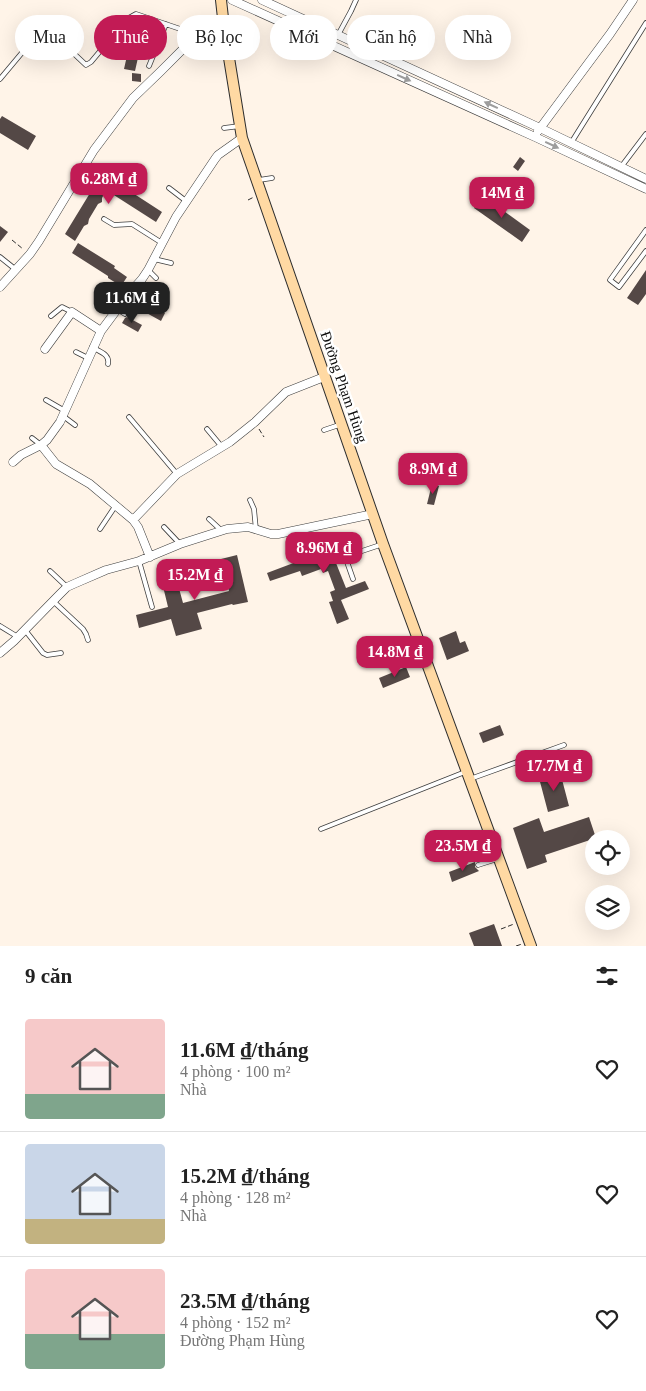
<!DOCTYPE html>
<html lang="vi">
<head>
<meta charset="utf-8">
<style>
  body { margin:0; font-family:"Times New Roman",serif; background:#f2f2f2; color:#222; height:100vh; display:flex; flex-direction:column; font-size:19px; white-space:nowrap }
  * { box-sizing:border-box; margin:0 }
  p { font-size:16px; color:#767676 }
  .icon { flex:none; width:28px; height:28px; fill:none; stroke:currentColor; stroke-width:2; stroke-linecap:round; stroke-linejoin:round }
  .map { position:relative; height:946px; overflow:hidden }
  .panel { display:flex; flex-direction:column; background:#fff; flex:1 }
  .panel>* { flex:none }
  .hud { position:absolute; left:15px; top:15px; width:616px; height:45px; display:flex; gap:10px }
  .fabs { position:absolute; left:585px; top:830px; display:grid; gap:10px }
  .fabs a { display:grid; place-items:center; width:45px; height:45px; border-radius:50%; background:#fff; box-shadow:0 5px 20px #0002; font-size:25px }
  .price { position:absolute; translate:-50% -42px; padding:0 11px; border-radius:10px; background:#c21b55; color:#fff; font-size:16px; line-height:32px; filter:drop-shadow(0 1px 2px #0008) }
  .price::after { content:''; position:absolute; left:50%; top:30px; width:15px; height:11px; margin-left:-8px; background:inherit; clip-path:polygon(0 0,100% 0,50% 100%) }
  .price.current { background:#222; color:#fff }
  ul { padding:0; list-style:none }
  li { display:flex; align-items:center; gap:15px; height:125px; padding:0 25px }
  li+li { border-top:1px solid #e0e0e0 }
  li span { display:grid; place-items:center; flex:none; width:140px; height:100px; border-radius:5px; color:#555 }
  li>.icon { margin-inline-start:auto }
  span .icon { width:60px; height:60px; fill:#fffc; stroke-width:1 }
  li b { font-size:21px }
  h2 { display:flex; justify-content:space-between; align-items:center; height:60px; padding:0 25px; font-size:21px }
  .tag { padding:0 18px; border-radius:22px; background:#fff; box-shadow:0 5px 20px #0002; font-size:18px; line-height:45px }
  .tag.current { background:#c21b55; color:#fff }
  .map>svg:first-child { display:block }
  .building { fill:#544846 }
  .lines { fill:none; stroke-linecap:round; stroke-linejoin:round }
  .service-casing { stroke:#3e3e3e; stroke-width:5.5 }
  .minor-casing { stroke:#3e3e3e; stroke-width:9 }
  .secondary-casing { stroke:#2d2d2d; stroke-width:12 }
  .path { stroke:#2d2d2d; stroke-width:1; stroke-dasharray:5 2.5; stroke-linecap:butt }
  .service { stroke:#fff; stroke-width:4 }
  .minor { stroke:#fff; stroke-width:8 }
  .secondary { stroke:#ffd9a3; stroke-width:10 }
  .oneway { fill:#9d9d9d }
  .labels { text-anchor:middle; stroke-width:5; stroke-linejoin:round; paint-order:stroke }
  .street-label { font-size:15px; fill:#0b0b0b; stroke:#fff }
</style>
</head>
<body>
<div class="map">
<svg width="646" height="946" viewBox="0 0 646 946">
  <rect width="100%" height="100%" fill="#fff4e8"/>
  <path class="building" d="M133,29L144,31L135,71L124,69Z
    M132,73L141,74V82L132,81Z
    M2,116L36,136L28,150L0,133V119Z
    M520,157L525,161L518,171L513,167Z
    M101,175L121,187L122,186L162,212L156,222L106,190L102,198V202L98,204L89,219L88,224L84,226L75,241L65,234Z
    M483,196L530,230L522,242L474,208Z
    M0,226L8,232L0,242Z
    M78,243L115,266L114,268L127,277L121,286L108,278V276L72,253Z
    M646,270V294L638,305L627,298Z
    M148,303L165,313L161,321L143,311Z
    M127,317L142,325L138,332L122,323L125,318Z
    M432,484L439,486L434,505L427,504Z
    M331,534L338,552L332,553L346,588L365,581L369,589L341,600L349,619L337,624L329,602L333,601L330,592L335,590L328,571L323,573L321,569L302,576L300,571L270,581L267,573L312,556L308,543Z
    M237,555L248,602L233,605L232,604L197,613L202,629L176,636L171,619L139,628L136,615L168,607L160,574L174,570L183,603L229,591L221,559Z
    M456,631L460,643L465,641L469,651L447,660L439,638Z
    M406,667L410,677L383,688L379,678Z
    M500,725L504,735L483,743L479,733Z
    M560,772L569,806L548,812L539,778Z
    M589,817L596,838L545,855L547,862L527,869L513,828L539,818L544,832Z
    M475,862V867L479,871L452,882L449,872Z
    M494,924L502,946H474L469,933Z"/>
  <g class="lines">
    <g class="service-casing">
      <path id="service" d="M338,35L351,11L356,0
        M149,66L166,24
        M0,79L36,36L41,32H51L86,65L91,62L127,19L136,14L198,35
        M224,128L240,126
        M571,143L646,23
        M621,167L646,134
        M259,180L272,178
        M169,188L186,201
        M104,219L114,225L132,224L162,243
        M646,230L610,280L619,287L646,251
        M0,257L15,269
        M154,259L171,263
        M149,271L156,278
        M117,309L125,314
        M51,316L62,307L72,312
        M92,347C100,352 110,354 108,364
        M76,352L88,358
        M46,400L65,411
        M63,416L75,425
        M129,417L177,474
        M207,429L222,447
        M324,430L339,425
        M32,438L41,445
        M250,500L254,509L256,530
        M209,519L222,531
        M164,527L180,544
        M100,529L116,505
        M139,561L152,607
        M50,571L67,587
        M353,579L346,559L347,556L383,544
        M53,601L83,629L86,634L88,640
        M0,626L18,637
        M25,630L43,653L47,655L61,653
        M470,779L564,745
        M321,829L465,772
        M478,865L497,859"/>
    </g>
    <g class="minor-casing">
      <path id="minor" d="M232,0L535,137L646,189
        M262,0L540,128L646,179
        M538,131L610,34L633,0
        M0,287L30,254L39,241L94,150L133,98L161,71L195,37L202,32L224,27
        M45,349L72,312L101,331
        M41,445L56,464L90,484L133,520L138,527L150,557
        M13,462L21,455L41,445L47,440L60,422L101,331L127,296L142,279L148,270L176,217L215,159L218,155L242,138
        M133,520L177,474L230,442L255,422L286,392L324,377
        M0,653L14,641L59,595L67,587L76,583L106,570L139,561L180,544L227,529L248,527L271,534H278L373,514"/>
    </g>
    <g class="secondary-casing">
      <path id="secondary" d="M221,0L224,27L242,138L383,544L531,946"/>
    </g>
    <path class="path" d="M248,200L254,197
      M12,240L23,249
      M259,429L264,437
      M287,541L288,547
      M501,929L514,924
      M516,946L522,944"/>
    <use href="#service" class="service"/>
    <use href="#minor" class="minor"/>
    <use href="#secondary" class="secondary"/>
  </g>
  <defs><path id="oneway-solid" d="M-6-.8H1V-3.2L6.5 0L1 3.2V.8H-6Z" transform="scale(1.25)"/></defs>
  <g class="oneway">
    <use href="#oneway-solid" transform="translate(404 78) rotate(24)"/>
    <use href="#oneway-solid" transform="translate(491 105) rotate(-155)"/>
    <use href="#oneway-solid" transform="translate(552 145) rotate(25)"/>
  </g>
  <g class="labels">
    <g class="street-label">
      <text transform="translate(344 387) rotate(71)" y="5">Đường Phạm Hùng</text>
    </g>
  </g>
</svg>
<div class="fabs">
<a><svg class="icon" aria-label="locate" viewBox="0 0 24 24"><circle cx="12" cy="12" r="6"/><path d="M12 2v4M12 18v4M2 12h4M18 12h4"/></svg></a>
<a><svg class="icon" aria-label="layers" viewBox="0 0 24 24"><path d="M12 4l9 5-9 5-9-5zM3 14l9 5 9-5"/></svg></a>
</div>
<b class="price" style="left:109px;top:205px">6.28M ₫</b>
<b class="price" style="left:502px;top:219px">14M ₫</b>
<b class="price current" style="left:132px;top:324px">11.6M ₫</b>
<b class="price" style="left:433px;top:495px">8.9M ₫</b>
<b class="price" style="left:324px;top:574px">8.96M ₫</b>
<b class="price" style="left:195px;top:601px">15.2M ₫</b>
<b class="price" style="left:395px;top:678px">14.8M ₫</b>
<b class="price" style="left:554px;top:792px">17.7M ₫</b>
<b class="price" style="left:463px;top:872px">23.5M ₫</b>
<div class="hud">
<a class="tag">Mua</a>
<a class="tag current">Thuê</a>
<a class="tag">Bộ lọc</a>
<a class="tag">Mới</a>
<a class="tag">Căn hộ</a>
<a class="tag">Nhà</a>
</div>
</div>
<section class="panel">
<h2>9 căn<svg class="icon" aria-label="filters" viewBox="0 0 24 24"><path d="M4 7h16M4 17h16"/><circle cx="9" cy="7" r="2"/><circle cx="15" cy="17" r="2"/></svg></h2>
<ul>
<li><span style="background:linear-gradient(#f6c9c9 75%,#7fa58c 0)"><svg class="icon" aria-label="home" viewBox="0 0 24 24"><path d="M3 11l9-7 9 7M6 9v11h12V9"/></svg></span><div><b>11.6M ₫/tháng</b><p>4 phòng · 100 m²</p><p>Nhà</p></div><svg class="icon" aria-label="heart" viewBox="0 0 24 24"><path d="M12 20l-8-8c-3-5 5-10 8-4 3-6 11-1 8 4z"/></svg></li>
<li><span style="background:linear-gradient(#c9d6e8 75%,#c2b280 0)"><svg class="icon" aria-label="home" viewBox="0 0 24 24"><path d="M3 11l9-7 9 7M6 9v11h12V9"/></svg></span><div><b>15.2M ₫/tháng</b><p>4 phòng · 128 m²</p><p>Nhà</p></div><svg class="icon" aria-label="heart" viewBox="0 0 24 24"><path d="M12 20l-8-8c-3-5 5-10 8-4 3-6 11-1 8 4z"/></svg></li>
<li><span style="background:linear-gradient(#f6c9c9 65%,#7fa58c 0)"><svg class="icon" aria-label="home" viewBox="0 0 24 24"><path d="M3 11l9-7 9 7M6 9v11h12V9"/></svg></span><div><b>23.5M ₫/tháng</b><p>4 phòng · 152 m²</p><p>Đường Phạm Hùng</p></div><svg class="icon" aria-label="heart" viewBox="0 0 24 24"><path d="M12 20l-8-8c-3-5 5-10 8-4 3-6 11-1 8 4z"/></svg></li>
</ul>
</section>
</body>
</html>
